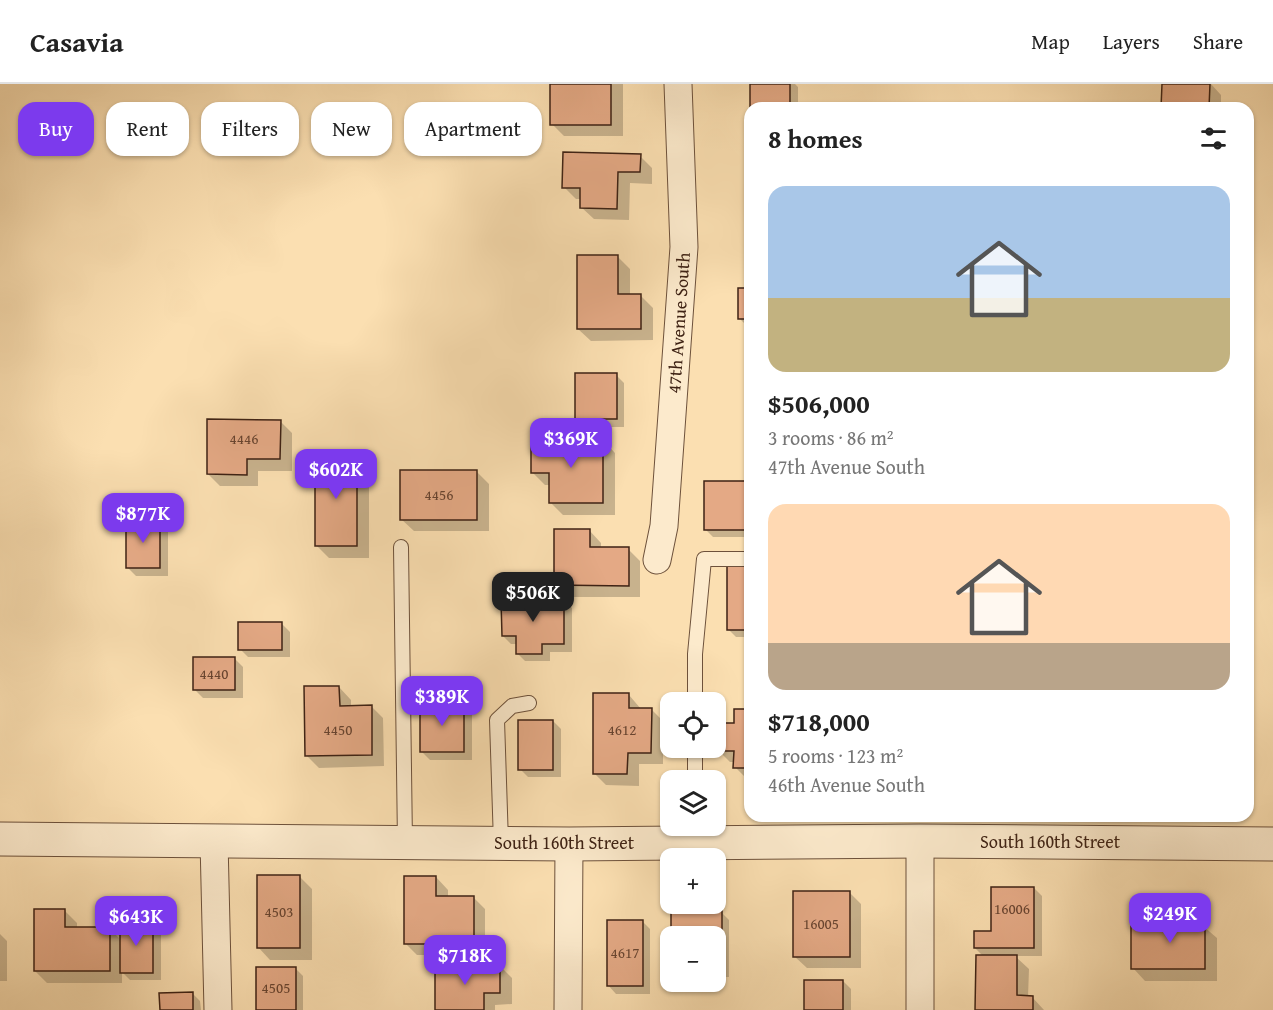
<!DOCTYPE html>
<html lang="en">
<head>
<meta charset="utf-8">
<style>
  body { margin:0; font-family:"Gentium Book Plus",serif; background:#f2f2f2; color:#222; height:100vh; display:flex; flex-direction:column; font-size:22px; white-space:nowrap }
  * { box-sizing:border-box; margin:0 }
  p { font-size:20px; color:#767676 }
  .icon { flex:none; width:33px; height:33px; fill:none; stroke:currentColor; stroke-width:2; stroke-linecap:round; stroke-linejoin:round }
  .map { position:relative; flex:1; overflow:hidden }
  .panel { position:absolute; left:744px; top:18px; width:510px; height:720px; display:flex; flex-direction:column; background:#fff; border-radius:18px; box-shadow:0 2px 4px #0004 }
  .panel>* { flex:none }
  .banner { position:absolute; left:18px; top:18px; width:570px; height:54px; display:flex; gap:12px }
  .fabs { position:absolute; left:660px; top:608px; display:grid; gap:12px }
  .fabs a { display:grid; place-items:center; width:66px; height:66px; border-radius:12px; background:#fff; box-shadow:0 2px 4px #0004; font-size:30px }
  .price { position:absolute; translate:-50% -51px; padding:0 14px; border-radius:12px; background:#7c3aed; color:#fff; font-size:20px; line-height:39px; filter:drop-shadow(0 2px 3px #0008) }
  .price::after { content:''; position:absolute; left:50%; top:36px; width:18px; height:14px; margin-left:-9px; background:inherit; clip-path:polygon(0 0,100% 0,50% 100%) }
  .price.selected { background:#222; color:#fff }
  ul { padding:0; list-style:none }
  li { display:grid; align-content:center; gap:12px; height:318px; padding:0 24px }
  li span { display:grid; place-items:center; height:186px; border-radius:18px; color:#555 }
  li>.icon { margin-inline-start:auto }
  span .icon { width:108px; height:108px; fill:#fffc; stroke-width:1 }
  li b { font-size:26px }
  h2 { display:flex; justify-content:space-between; align-items:center; height:72px; padding:0 24px; font-size:26px }
  .chip { padding:0 21px; border-radius:18px; background:#fff; box-shadow:0 2px 4px #0004; font-size:21px; line-height:54px }
  .chip.selected { background:#7c3aed; color:#fff }
  header { display:flex; align-items:center; gap:36px; box-sizing:border-box; height:84px; padding:0 30px; background:#fff; border-bottom:2px solid #e0e0e0 }
  header strong { font-size:28px }
  nav { display:flex; gap:33px; margin-inline-start:auto; font-size:21px }
  .map>svg:first-child { display:block }
  .shadow { fill:#0003 }
  .building { fill:#e4a985; stroke:#3e2214; stroke-width:1.5 }
  .lines { fill:none; stroke-linecap:round; stroke-linejoin:round }
  .service-casing { stroke:#6d513b; stroke-width:16 }
  .minor-casing { stroke:#6d513b; stroke-width:29 }
  .tertiary-casing { stroke:#6d513b; stroke-width:35 }
  .service { stroke:#fceacc; stroke-width:14 }
  .minor { stroke:#fceacc; stroke-width:27 }
  .tertiary { stroke:#fceacc; stroke-width:33 }
  .labels { text-anchor:middle; stroke-width:4.5; stroke-linejoin:round; paint-order:stroke }
  .number-label { font-size:15px; fill:#684430 }
  .street-label { font-size:18px; fill:#3e2214; stroke:#fceacc }
</style>
</head>
<body>
<header>
<strong>Casavia</strong>
<nav><a>Map</a><a>Layers</a><a>Share</a></nav>
</header>
<div class="map">
<svg width="1273" height="926" viewBox="0 0 1273 926">
  <rect width="100%" height="100%" fill="#fbdfb1"/>
  <filter id="stains"><feTurbulence type="fractalNoise" baseFrequency=".00333" numOctaves="4"/><feColorMatrix values="0 0 0 0 .2 0 0 0 0 .09 0 0 0 0 .02 0 0 0 .5 -.17"/></filter>
  <radialGradient id="worn" r=".72"><stop offset=".6" stop-color="#630" stop-opacity="0"/><stop offset="1" stop-color="#630" stop-opacity=".3"/></radialGradient>
  <path class="shadow" d="M552,0H623V52H564L552,40Z
    M751,0H795L798,3V24H751Z
    M1163,0H1211L1221,11V24H1163Z
    M640,72L652,84V100L630,99L629,136L594,135L581,123L582,115H576L564,103Z
    M618,173L630,185V212H641L653,224V256L591,257L578,245Z
    M750,205V243H748L740,235Z
    M616,291L624,299V343H584L576,335Z
    M748,312H750V338L748,336Z
    M280,337L292,349V387H258V402H220L208,390Z
    M603,356L615,369V431H563L551,419V401H545L532,388Z
    M356,371L369,383V474H329L316,461Z
    M476,387L489,400V447H414L401,435Z
    M750,399V453H713L705,445Z
    M160,436L168,444V492H136L128,484Z
    M589,446L601,459V465H628L640,477V513H568L556,501Z
    M750,482V553H736L728,545Z
    M564,516L572,524V568H550V577H525L517,569V560H511L503,552Z
    M282,540L290,548V573H248L240,565Z
    M235,575L243,583V614H203L195,606Z
    M339,603L351,616V623L371,622L383,634L384,682L319,684L307,672Z
    M629,611L641,625H651L663,637V680H639V702L606,701L594,689Z
    M464,619L472,627V676H430L422,668Z
    M750,627V695H747L735,683V678H730L718,666L735,640Z
    M553,637L561,645V693H528L520,685Z
    M300,793L312,805V876H270L258,863Z
    M436,793L448,806V813H473L485,825V871H417L405,859Z
    M1034,804L1042,812V872H1015L1029,885L1028,913H1032L1044,926H977L984,873L975,864Z
    M849,808L861,820V884H807L794,872Z
    M1191,822L1203,834V842L1217,854V897H1145L1133,884L1174,843Z
    M65,827L77,839V845H110L122,857L153,838L161,847V896H130L122,888V899H47L35,887Z
    M721,828L729,836V893H716V852H672Z
    M642,837L650,845V910H616L608,901Z
    M0,850L7,857V897H0Z
    M500,882L512,894V920L495,921V926H437Z
    M295,884L303,892V926H257Z
    M843,897L851,905V926H805Z
    M192,909L200,917L201,926H161Z"/>
  <path class="building" d="M550,0H611V41H550Z
    M750,0H790V24H750V61Z
    M1162,0H1210L1209,24H1161Z
    M563,68L641,70L640,88H618L617,125L580,124V104H562Z
    M577,171H618V210H641V245H577Z
    M738,204H750V235H738Z
    M575,289H617V335H575Z
    M207,335L281,336L280,375H247V391L207,390Z
    M531,355H603V419H549V389H531Z
    M315,369H357V462H315Z
    M400,386H477V436H400Z
    M704,397H750V446H704Z
    M126,435H160V484H126Z
    M554,445H590V463H629V502L554,501Z
    M727,480H750V546H727Z
    M564,515V560H542V570H516V552H502L501,516Z
    M238,538H282V566H238Z
    M193,573H235V606H193Z
    M304,602H339L340,622L372,621V671L305,672Z
    M593,609H629V624H652L651,669H628L627,690H593Z
    M420,618H464V668H420Z
    M734,625H750V684H733L734,667H717V639H734Z
    M518,636H553V686H518Z
    M257,791H300V864H257Z
    M404,792H436V812H474V860H404Z
    M991,803H1034V864H974V847H991Z
    M793,807H850V873H793Z
    M1173,820H1192V840H1205V885H1131V842H1173Z
    M34,825H65V843H110V887H34Z
    M671,826H722V885H716V852H671Z
    M607,836H643V902H607Z
    M120,837H153V889H120Z
    M976,871H1017V911L1033,912V926H975Z
    M435,881H500V909H484V926H435Z
    M256,883H296V926H256Z
    M804,896H843V926H804Z
    M193,908V926H160L159,909Z"/>
  <g class="lines">
    <g class="service-casing">
      <path id="service" d="M401,463L405,759
        M695,618V570L704,475H750
        M695,663V696
        M501,759L497,636L512,622L529,619"/>
    </g>
    <g class="minor-casing">
      <path id="minor" d="M657,476L664,442L684,163L678,0
        M214,757L218,926
        M920,757V926
        M568,926L569,760"/>
    </g>
    <g class="tertiary-casing">
      <path id="tertiary" d="M0,755L569,760L920,757L1273,760"/>
    </g>
    <use href="#service" class="service"/>
    <use href="#minor" class="minor"/>
    <use href="#tertiary" class="tertiary"/>
  </g>
  <g class="labels">
    <g class="number-label">
      <text x="244" y="360">4446</text>
      <text x="439" y="416">4456</text>
      <text x="214" y="595">4440</text>
      <text x="338" y="651">4450</text>
      <text x="622" y="651">4612</text>
      <text x="1012" y="830">16006</text>
      <text x="279" y="833">4503</text>
      <text x="821" y="845">16005</text>
      <text x="625" y="874">4617</text>
      <text x="276" y="909">4505</text>
    </g>
    <g class="street-label">
      <text transform="translate(679 239) rotate(-86)" y="6">47th Avenue South</text>
      <text x="1050" y="764">South 160th Street</text>
      <text x="564" y="765">South 160th Street</text>
    </g>
  </g>
  <rect width="100%" height="100%" filter="url(#stains)"/>
  <rect width="100%" height="100%" fill="url(#worn)"/>
</svg>
<div class="fabs">
<a><svg class="icon" aria-label="locate" viewBox="0 0 24 24"><circle cx="12" cy="12" r="6"/><path d="M12 2v4M12 18v4M2 12h4M18 12h4"/></svg></a>
<a><svg class="icon" aria-label="layers" viewBox="0 0 24 24"><path d="M12 4l9 5-9 5-9-5zM3 14l9 5 9-5"/></svg></a>
<a>+</a>
<a>−</a>
</div>
<b class="price" style="left:571px;top:385px">$369K</b>
<b class="price" style="left:336px;top:416px">$602K</b>
<b class="price" style="left:143px;top:460px">$877K</b>
<b class="price selected" style="left:533px;top:539px">$506K</b>
<b class="price" style="left:442px;top:643px">$389K</b>
<b class="price" style="left:1170px;top:860px">$249K</b>
<b class="price" style="left:136px;top:863px">$643K</b>
<b class="price" style="left:465px;top:902px">$718K</b>
<div class="banner">
<a class="chip selected">Buy</a>
<a class="chip">Rent</a>
<a class="chip">Filters</a>
<a class="chip">New</a>
<a class="chip">Apartment</a>
</div>
<section class="panel">
<h2>8 homes<svg class="icon" aria-label="filters" viewBox="0 0 24 24"><path d="M4 7h16M4 17h16"/><circle cx="9" cy="7" r="2"/><circle cx="15" cy="17" r="2"/></svg></h2>
<ul>
<li><span style="background:linear-gradient(#a9c7e8 60%,#c2b280 0)"><svg class="icon" aria-label="home" viewBox="0 0 24 24"><path d="M3 11l9-7 9 7M6 9v11h12V9"/></svg></span><div><b>$506,000</b><p>3 rooms · 86 m²</p><p>47th Avenue South</p></div></li>
<li><span style="background:linear-gradient(#ffd9b3 75%,#b9a48a 0)"><svg class="icon" aria-label="home" viewBox="0 0 24 24"><path d="M3 11l9-7 9 7M6 9v11h12V9"/></svg></span><div><b>$718,000</b><p>5 rooms · 123 m²</p><p>46th Avenue South</p></div></li>
</ul>
</section>
</div>
</body>
</html>
